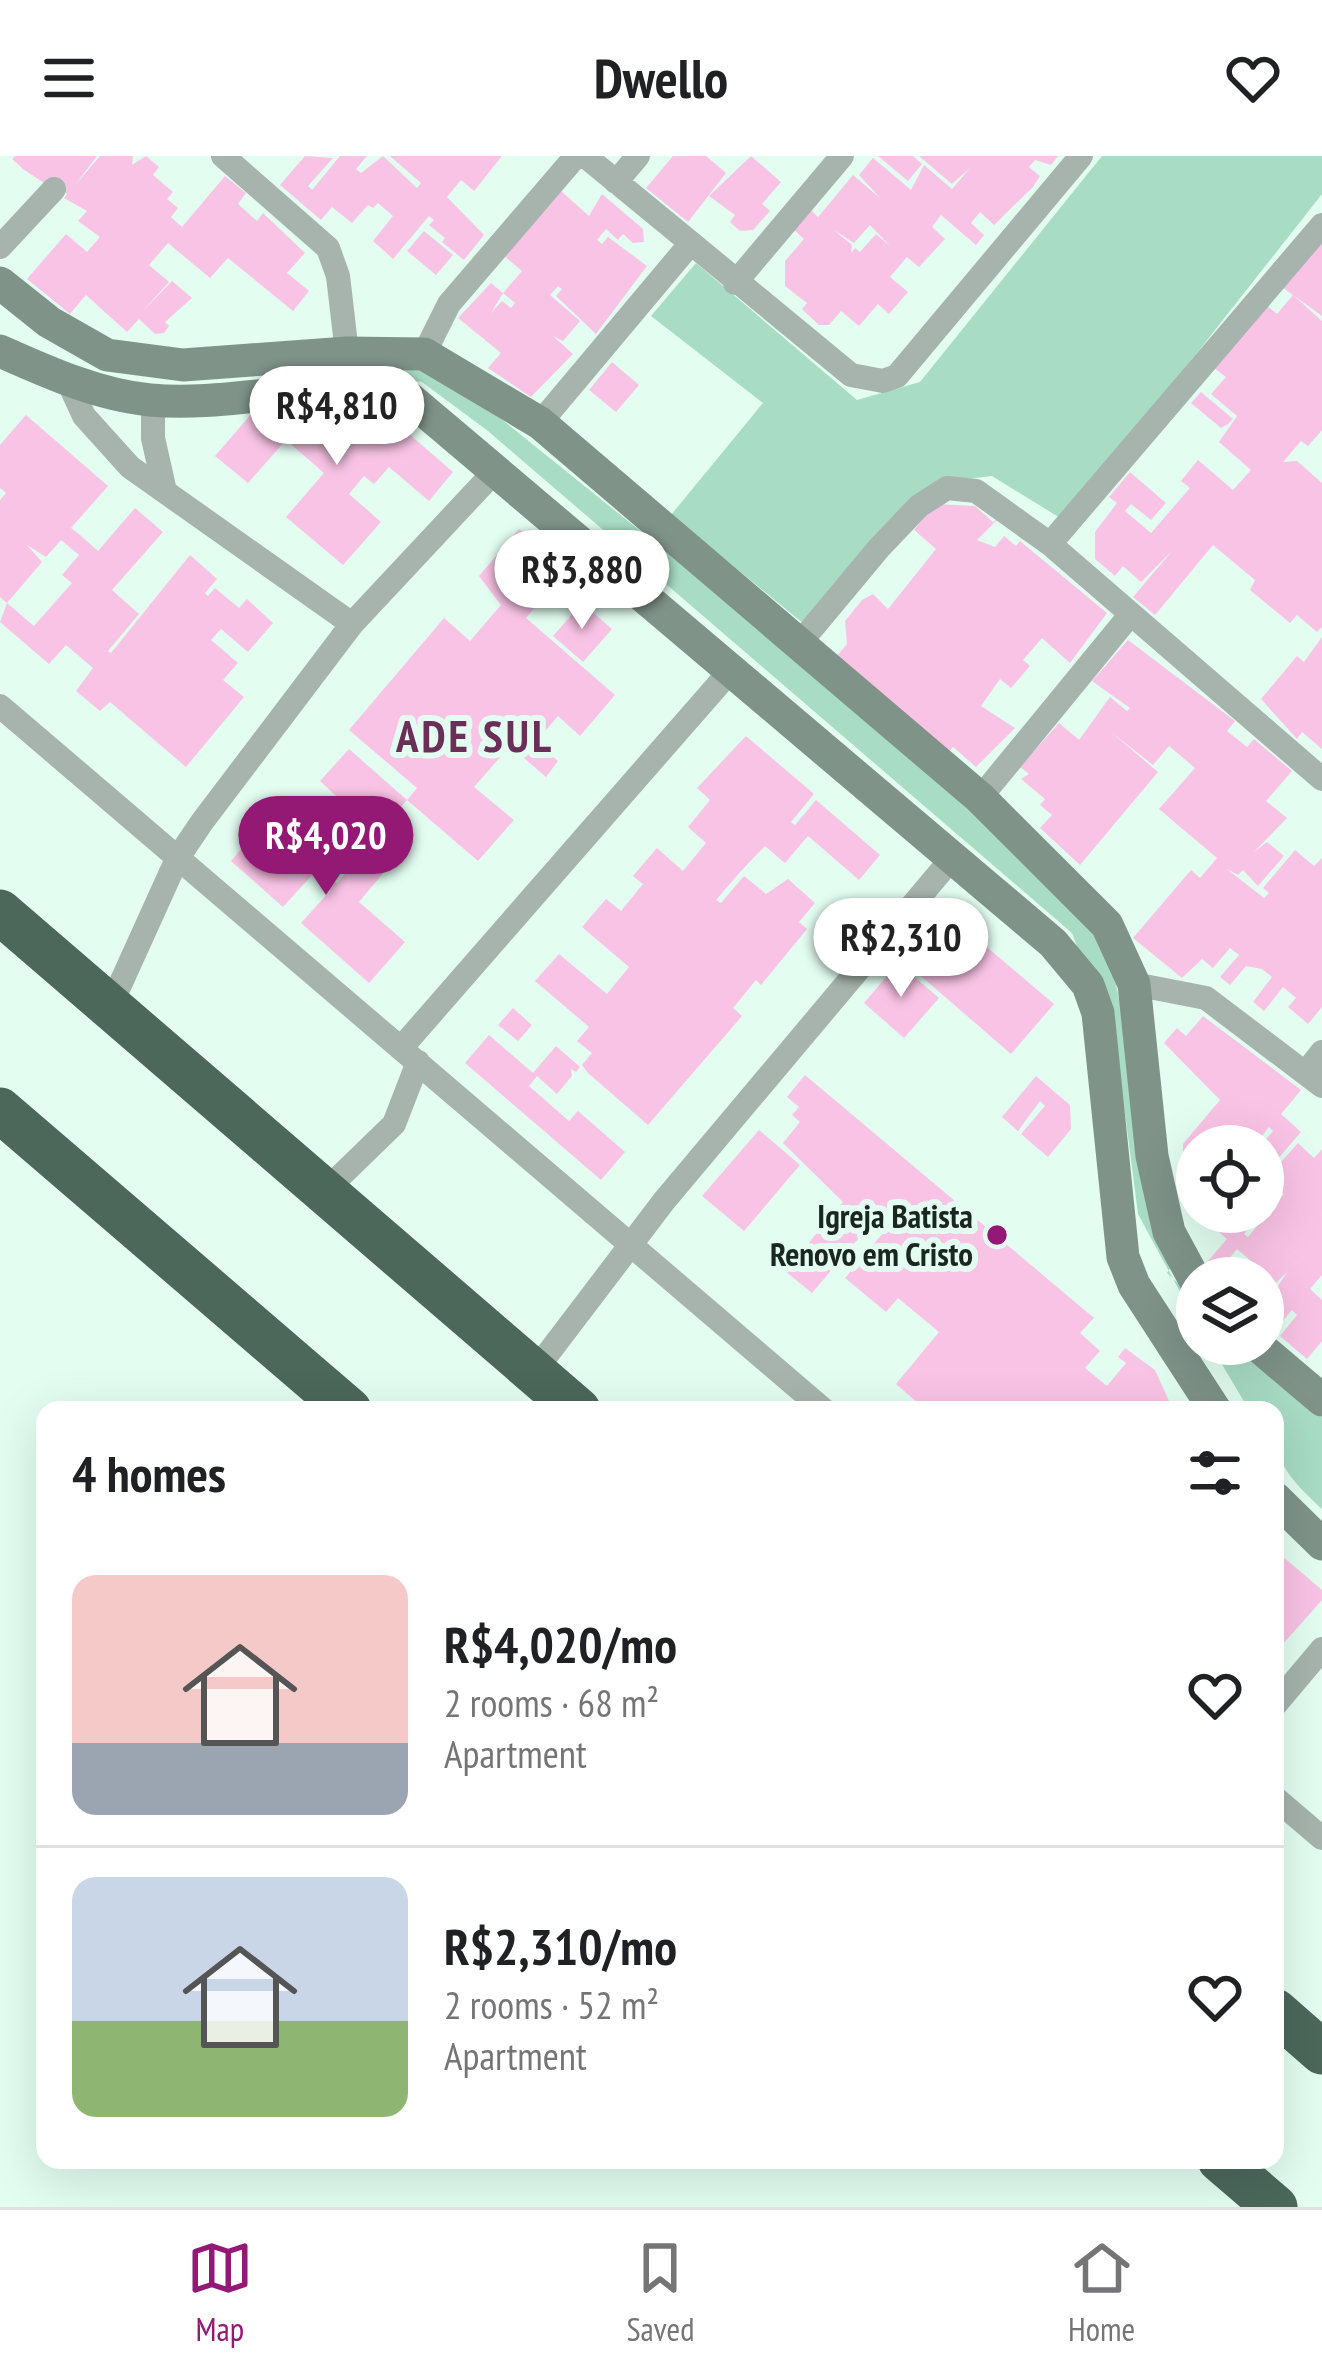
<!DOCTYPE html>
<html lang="en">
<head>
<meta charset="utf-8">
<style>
  body { margin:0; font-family:"PT Sans Narrow",sans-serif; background:#f6f6f6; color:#202124; height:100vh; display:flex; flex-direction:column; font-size:45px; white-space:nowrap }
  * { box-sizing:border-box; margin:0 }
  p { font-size:39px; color:#757577 }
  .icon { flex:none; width:66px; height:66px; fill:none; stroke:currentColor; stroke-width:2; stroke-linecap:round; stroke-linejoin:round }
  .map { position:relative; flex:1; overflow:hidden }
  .panel { position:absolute; left:36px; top:1245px; width:1248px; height:768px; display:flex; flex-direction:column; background:#fff; border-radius:24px; box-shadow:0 12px 48px #0002 }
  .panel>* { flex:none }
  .controls { position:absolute; left:1176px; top:969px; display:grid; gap:24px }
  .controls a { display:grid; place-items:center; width:108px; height:108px; border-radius:50%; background:#fff; box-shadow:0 12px 48px #0002; font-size:60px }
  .price { position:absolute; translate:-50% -102px; padding:0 27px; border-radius:42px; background:#fff; color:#222; font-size:39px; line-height:78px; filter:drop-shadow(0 3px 6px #0008) }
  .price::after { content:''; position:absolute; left:50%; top:72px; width:36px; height:27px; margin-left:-18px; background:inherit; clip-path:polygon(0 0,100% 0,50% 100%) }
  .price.active { background:#941975; color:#fff }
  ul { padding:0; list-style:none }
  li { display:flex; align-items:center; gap:36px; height:300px; padding:0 36px }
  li+li { border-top:3px solid #e0e0e0 }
  li span { display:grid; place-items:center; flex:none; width:336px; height:240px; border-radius:24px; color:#555 }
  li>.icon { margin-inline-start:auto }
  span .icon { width:144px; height:144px; fill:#fffc; stroke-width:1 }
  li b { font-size:51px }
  h2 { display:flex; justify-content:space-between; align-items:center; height:144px; padding:0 36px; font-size:51px }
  header { display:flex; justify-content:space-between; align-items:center; height:156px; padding:0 36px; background:#fff; font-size:54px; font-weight:700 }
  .menu { display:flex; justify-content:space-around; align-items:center; height:168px; border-top:3px solid #e0e0e0; background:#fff; font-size:33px; color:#757577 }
  .menu a { display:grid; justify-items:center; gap:6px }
  .menu .active { color:#941975 }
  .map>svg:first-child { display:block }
  .green { fill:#a8dcc4 }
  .building { fill:#f9c3e5; fill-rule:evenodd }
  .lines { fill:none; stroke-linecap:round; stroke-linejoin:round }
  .street { stroke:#a6b4ad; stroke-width:24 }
  .secondary { stroke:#7f9389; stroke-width:33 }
  .highway { stroke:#4b685b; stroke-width:45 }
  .poi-dot { fill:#941975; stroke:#e3fdf1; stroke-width:4.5 }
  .labels { text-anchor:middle; stroke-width:12; stroke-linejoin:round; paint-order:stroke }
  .poi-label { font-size:33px; font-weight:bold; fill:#1a2620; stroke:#e3fdf1; text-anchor:end }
  .district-label { font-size:45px; font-weight:bold; letter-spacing:3px; fill:#6a2f58; stroke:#e3fdf1 }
</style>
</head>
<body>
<header><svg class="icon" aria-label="menu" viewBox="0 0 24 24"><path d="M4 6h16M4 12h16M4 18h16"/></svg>Dwello<svg class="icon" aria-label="heart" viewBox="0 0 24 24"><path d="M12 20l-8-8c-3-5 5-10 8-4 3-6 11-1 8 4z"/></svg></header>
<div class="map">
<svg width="1322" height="2051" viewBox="0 0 1322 2051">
  <rect width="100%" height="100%" fill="#e3fdf1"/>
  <path class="green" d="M1102,0H1322V38L1065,365L992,320L940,326L804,468L671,359L763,247L651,160L696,107L857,244L920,226Z
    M326,212L439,213L807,509L1104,771L1174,1107L1167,1117L1197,1145V1167L1138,1058L1118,903L1072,777L488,275L422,226Z
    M1210,1188H1243L1322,1261V1353C1284,1317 1275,1307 1275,1254H1249Z"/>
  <path class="building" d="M15,0H97L75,29L100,0H133L132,9L146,0L159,11L153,19L173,36L167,43L178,52L171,61L182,71L225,20L246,37L238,48L257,65L263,57L305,97L287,117L309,135L293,155L228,102L210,122L168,87L149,109L169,126L142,156L172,125L192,142L165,166L169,170L164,177L155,178L139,163L127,176L86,139L70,158L27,123L66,78L87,96L100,81L78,65L87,55L64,42L67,38L48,22L44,27L23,13L12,3Z
    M305,0L333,2L308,30L312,34L340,0H367L356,13L361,17L383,0L417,32L421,27L390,0H502L474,35L461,24L447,41L484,79L464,104L442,86L445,82L429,69L434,64L429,60L393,103L373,85L393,60L378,47L373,52L368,49L352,67L332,51L321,64L280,29Z
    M673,0H706L726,17L688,66L646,32Z
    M751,0L781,26L762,48L770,55L753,74L740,75L730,66L735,59L709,40Z
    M878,0H913L922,8L908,25Z
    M919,0H1058L1051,9L1035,4L1029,11L1040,20L1033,31L994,69L980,56L971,67L984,79L976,89L941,59L932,71L945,83L919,111L907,101L890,121L908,136L889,158L878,148L859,170L841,155L829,169H819L802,153L807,147L785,130V105L804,83L794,74L811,54L818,61L853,19L881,43L859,19L873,2L911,34L924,9L952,33L970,12L952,28ZM870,69L890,90L876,78L860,96L855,92L851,97L852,89L834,74L854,87Z
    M561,35L589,60L602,38L643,73L644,86L633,87L623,78L618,84L606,73L597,84L602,88L608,81L647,110L596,178L556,140L562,133L558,130L550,139L580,165L563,185L553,180L573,198L531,241L488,212L501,197L458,162L491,127L503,137L491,157L502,145L511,152L515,147L503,137L522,115L504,100Z
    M424,75L453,99L436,119L407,95Z
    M1322,83V160L1282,131Z
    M1293,139L1322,165V274L1308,290L1301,285L1283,306L1297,305L1322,327V471L1317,476L1297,459L1290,467L1250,434L1255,424L1213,389L1155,459L1133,441L1172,395L1141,426L1123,410L1115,420L1095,403V376L1117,347L1109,341L1130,316L1166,347L1151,364L1131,348L1125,355L1151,377L1190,332L1181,325L1198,304L1233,334L1251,314L1219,286L1237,260L1211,238L1226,221L1214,212L1266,149L1277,158Z
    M612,206L639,229L616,256L589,234Z
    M1201,236L1233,263L1228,268L1221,272L1191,247Z
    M379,252L453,316L429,345L389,311L374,328L364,320L349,338L381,366L343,409L286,361L324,317L286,284L248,327L215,300L253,256L262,263Z
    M26,259L108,330L71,372L80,379L98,395L135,352L163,376L112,434L139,458L108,495L111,497L190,399L217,423L205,437L208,440L215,432L239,452L247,443L273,467L248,496L221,473L211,484L238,507L223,524L244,541L186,611L110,546L100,555L76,535L93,512L66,489L49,508L0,466L7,447L0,441V344L6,337L0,332V289ZM61,384L79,399L62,419L72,427L34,470L7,447L42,406L27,389L46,401Z
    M935,348L975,350L993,366L1000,361L977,384L995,391L1004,380L1016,390L1020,385L1107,457L1070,507L1042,482L1023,504L1030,510L1011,532L1000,523L981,550L1015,572L976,611L953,591L948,597L836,501L847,488L845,465L862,444L873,438L888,453L936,393L914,374Z
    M519,373L566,414L526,462L615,539L580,580L558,560L536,586L558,605L546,621L510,590L474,631L514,664L478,705L407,644L417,632L349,574L444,462L470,485L501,449L479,420Z
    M582,447L612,473L583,506L553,480Z
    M1322,481V593L1302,576L1297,583L1261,543L1297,500L1304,506Z
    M1128,484L1235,565L1227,575L1247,591L1254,583L1292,615L1266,645L1287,662L1254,696L1267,686L1284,700L1258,730L1243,714L1238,719L1227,713L1264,742L1269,737L1263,732L1295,694L1314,710L1322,702V851L1308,868L1288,851L1296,842L1283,831L1264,855L1253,846L1272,821L1262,813L1246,810L1230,829L1220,821L1239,799L1230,792L1213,812L1202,803L1182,822L1133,782L1191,714L1200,722L1217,702L1159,653L1195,612L1169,590L1153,609L1111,576L1158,616L1080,709L1040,672L1052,659L1040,649L1045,643L1021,623L1029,618L1020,611L1059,567L1079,584L1110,541L1127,555L1130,552L1092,525Z
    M746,580L814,638L791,666L795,669L816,644L880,699L859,724L808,680L785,707L765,690L740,716L716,744L721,747L744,720L766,738L788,723L815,747L799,766L807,773L761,829L756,824L733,852L742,860L648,969L588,917L582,909L592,897L577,885L589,871L535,825L559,798L607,838L629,811L582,771L606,743L621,755L643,728L633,720L657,692L683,715L706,687L688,671L710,644L697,632Z
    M349,593L407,644L378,679L320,625Z
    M265,665L337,727L372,686L394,704L359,746L405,786L369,827L301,767L330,735L312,719L283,751L231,705Z
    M949,759L1054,848L1011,898L907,808Z
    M898,807L939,842L904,882L864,847Z
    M513,852L532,869L518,885L498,869Z
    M1203,860L1301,934L1281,958L1301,976L1263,1020L1260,990L1273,975L1269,971L1254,990H1197V1017L1189,1004L1183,1005V988L1220,944L1164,887L1177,872L1186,880Z
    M489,879L533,917L556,890L580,911L576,916L571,913L572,920L557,938L537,920L529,930L569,965L578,955L625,996L601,1024L465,907Z
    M805,919L1094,1162L1080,1177L1100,1195L1085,1212L1107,1230L1126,1207L1118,1201L1125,1192L1155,1214L1173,1254H926L896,1228L939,1176L898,1142L886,1156L845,1122L893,1065L888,1061L877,1075L870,1069L812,1137L785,1115L843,1046L783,987L800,966L792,959L799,951L787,941Z
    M1036,920L1070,949L1071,973L1048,1001L1021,978L1045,950L1040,945L1018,975L1002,961Z
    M759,974L800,1009L744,1075L702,1040Z
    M1298,987L1314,1002L1322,993V1119L1310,1133L1322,1144V1185L1307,1203L1280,1180L1297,1159L1292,1154L1273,1176L1263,1167V1152L1288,1115L1263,1140V1122H1247L1257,1110L1237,1093L1219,1115L1208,1105L1227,1083L1196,1056H1263L1244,1078L1248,1081L1284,1038L1267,1022Z
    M1275,1394L1322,1434V1444L1275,1497Z"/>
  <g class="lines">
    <path class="street" d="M223,0L328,92L338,120L347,197
      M585,0L691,87
      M616,26L638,0
      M0,91L54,33
      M735,127L842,0
      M424,198L449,148L576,0
      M67,223L84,260L130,311L352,468
      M153,244V282L164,331
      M540,267L691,87L851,219L883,225L897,220L1081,0
      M1050,388L1322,623
      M799,488L879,392L919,350L947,332L976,335L1050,388L1322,69
      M0,550L824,1254
      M980,642L1130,459
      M1134,828L1206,842L1322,930
      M110,851L177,703L202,666L352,468L496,314
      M402,891L732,513
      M1307,915L1322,896
      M324,1036L394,968L418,906
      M534,1216L664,1045L953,701
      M1275,1549L1322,1493
      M1275,1642L1322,1682"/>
    <path class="secondary" d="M0,127L49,166L107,199L183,209L347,197L424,198L540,267L980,642L1107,769L1134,828L1152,1000L1169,1076L1197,1128
      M0,195C47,216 98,239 150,244C236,252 324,220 409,242L1053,787L1088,829L1098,857L1123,1101L1134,1129L1215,1254
      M1256,1188L1322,1244
      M1275,1342L1322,1388"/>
    <path class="highway" d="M0,756L578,1254
      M0,954L349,1254
      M1275,1855L1322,1896
      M1220,2004L1275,2051"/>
  </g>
  <circle class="poi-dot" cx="997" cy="1079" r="12"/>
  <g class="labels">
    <g class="poi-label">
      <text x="973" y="1072">Igreja Batista<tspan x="973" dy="38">Renovo em Cristo</tspan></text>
    </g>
    <g class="district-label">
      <text x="475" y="596">ADE SUL</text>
    </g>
  </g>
</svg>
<div class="controls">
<a><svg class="icon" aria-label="locate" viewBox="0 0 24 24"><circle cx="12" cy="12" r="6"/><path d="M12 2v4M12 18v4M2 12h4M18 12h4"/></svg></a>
<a><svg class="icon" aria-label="layers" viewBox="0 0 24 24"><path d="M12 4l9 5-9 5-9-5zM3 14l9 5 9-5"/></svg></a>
</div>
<b class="price" style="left:337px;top:312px">R$4,810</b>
<b class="price" style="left:582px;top:476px">R$3,880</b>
<b class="price active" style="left:326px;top:742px">R$4,020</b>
<b class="price" style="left:901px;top:844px">R$2,310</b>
<section class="panel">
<h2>4 homes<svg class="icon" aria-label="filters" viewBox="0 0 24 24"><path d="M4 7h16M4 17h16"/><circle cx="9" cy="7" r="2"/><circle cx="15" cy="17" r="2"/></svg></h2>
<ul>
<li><span style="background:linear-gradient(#f6c9c9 70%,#9aa5b1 0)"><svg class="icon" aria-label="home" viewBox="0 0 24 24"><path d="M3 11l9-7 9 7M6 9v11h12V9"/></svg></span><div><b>R$4,020/mo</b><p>2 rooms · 68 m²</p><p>Apartment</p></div><svg class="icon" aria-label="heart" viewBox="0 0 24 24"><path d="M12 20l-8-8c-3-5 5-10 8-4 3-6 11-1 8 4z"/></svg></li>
<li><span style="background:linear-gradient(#c9d6e8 60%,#8fb573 0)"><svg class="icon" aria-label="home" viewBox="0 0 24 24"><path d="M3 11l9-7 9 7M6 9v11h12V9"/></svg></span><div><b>R$2,310/mo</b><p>2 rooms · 52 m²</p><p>Apartment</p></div><svg class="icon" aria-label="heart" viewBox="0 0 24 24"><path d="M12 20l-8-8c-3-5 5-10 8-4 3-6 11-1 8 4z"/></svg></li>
</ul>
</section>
</div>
<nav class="menu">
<a class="active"><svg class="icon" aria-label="map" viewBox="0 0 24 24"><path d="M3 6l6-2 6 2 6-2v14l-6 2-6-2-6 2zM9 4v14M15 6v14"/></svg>Map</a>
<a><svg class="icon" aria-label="saved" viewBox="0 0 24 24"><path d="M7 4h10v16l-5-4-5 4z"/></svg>Saved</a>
<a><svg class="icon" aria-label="home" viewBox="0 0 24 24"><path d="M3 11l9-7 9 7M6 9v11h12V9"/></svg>Home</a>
</nav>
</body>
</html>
